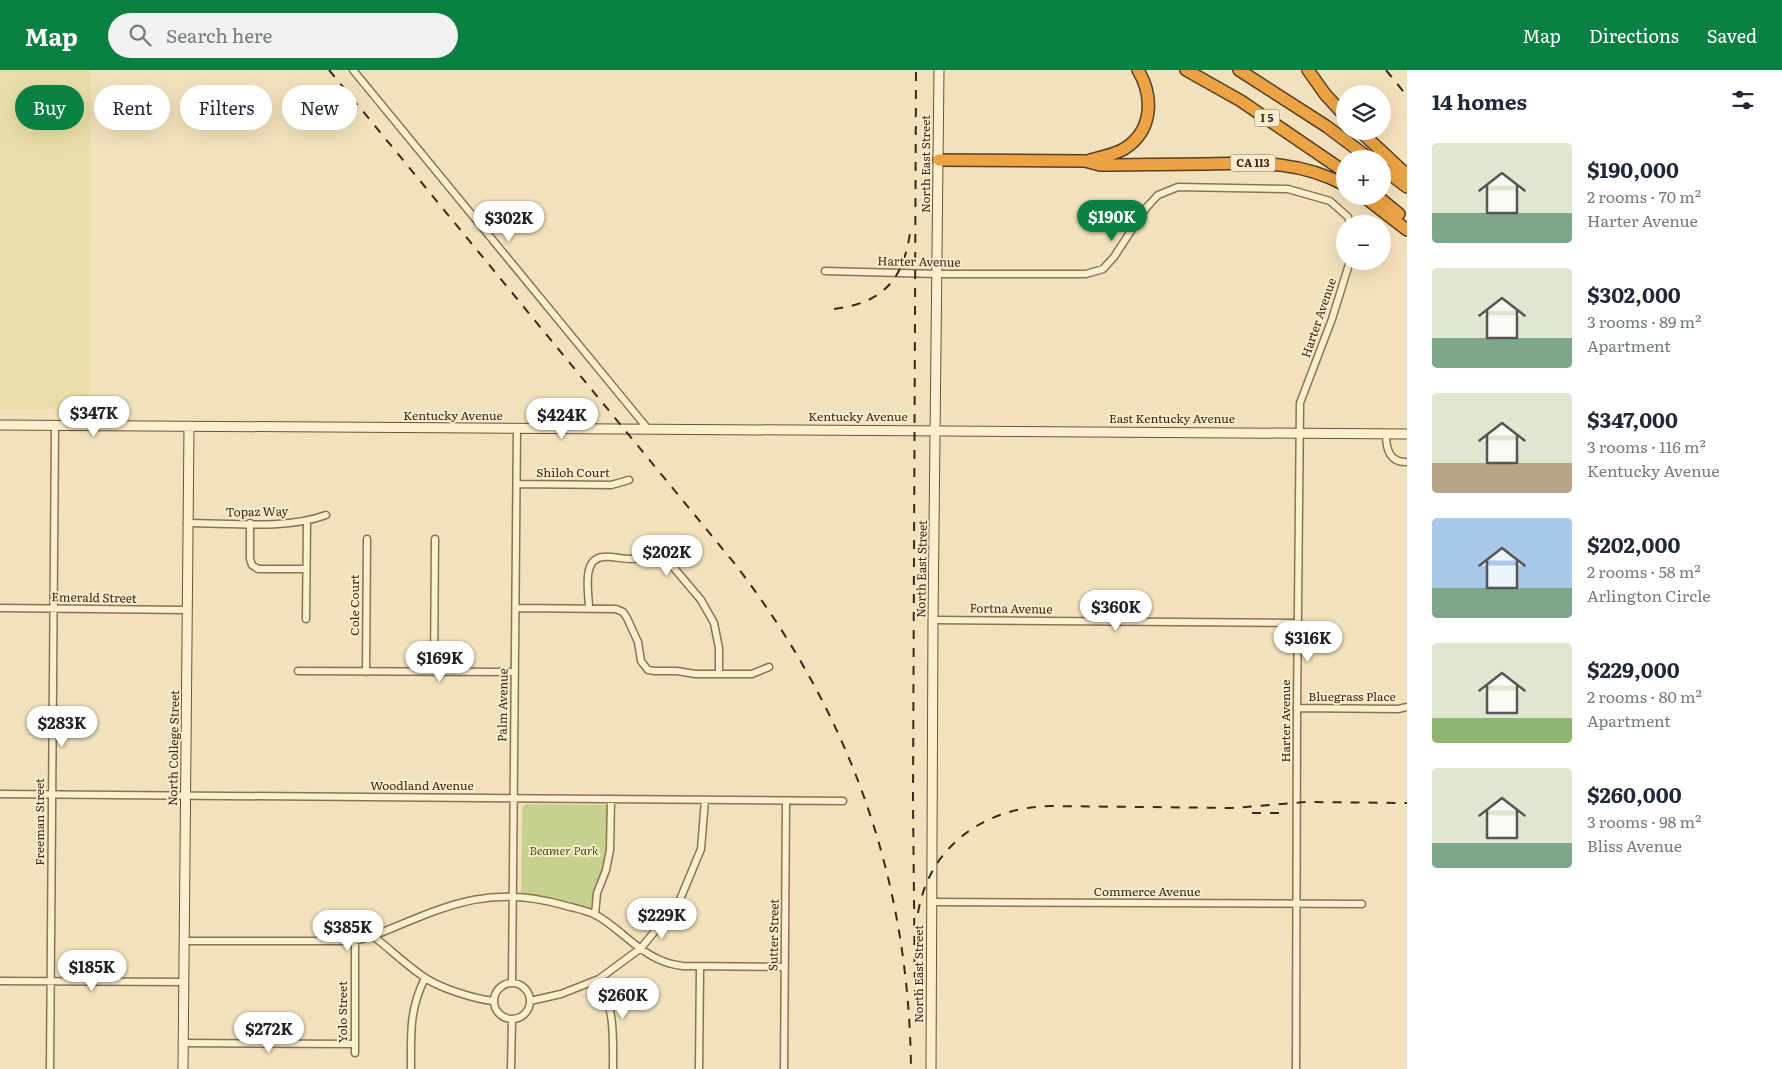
<!DOCTYPE html>
<html lang="en">
<head>
<meta charset="utf-8">
<style>
  body { margin:0; font-family:Literata,serif; background:#f2f2f3; color:#1f2937; height:100vh; display:flex; flex-direction:column; font-size:19px; white-space:nowrap }
  * { box-sizing:border-box; margin:0 }
  p { font-size:16px; color:#747a83 }
  .icon { flex:none; width:28px; height:28px; fill:none; stroke:currentColor; stroke-width:2; stroke-linecap:round; stroke-linejoin:round }
  .map { position:relative; flex:1; overflow:hidden }
  .panel { display:flex; flex-direction:column; background:#fff; width:375px }
  .panel>* { flex:none }
  .guide { position:absolute; left:15px; top:15px; width:475px; height:45px; display:flex; gap:10px }
  .tools { position:absolute; left:1336px; top:15px; display:grid; gap:10px }
  .tools a { display:grid; place-items:center; width:55px; height:55px; border-radius:50%; background:#fff; box-shadow:0 5px 20px #0002; font-size:25px }
  .price { position:absolute; translate:-50% -42px; padding:0 11px; border-radius:18px; background:#fff; color:#222; font-size:16px; line-height:32px; filter:drop-shadow(0 1px 2px #0008) }
  .price::after { content:''; position:absolute; left:50%; top:30px; width:15px; height:11px; margin-left:-8px; background:inherit; clip-path:polygon(0 0,100% 0,50% 100%) }
  .price.on { background:#0b8043; color:#fff }
  ul { padding:0; list-style:none }
  li { display:flex; align-items:center; gap:15px; height:125px; padding:0 25px }
  li span { display:grid; place-items:center; flex:none; width:140px; height:100px; border-radius:5px; color:#555 }
  li>.icon { margin-inline-start:auto }
  span .icon { width:60px; height:60px; fill:#fffc; stroke-width:1 }
  li b { font-size:21px }
  h2 { display:flex; justify-content:space-between; align-items:center; height:60px; padding:0 25px; font-size:21px }
  .pill { padding:0 18px; border-radius:22px; background:#fff; box-shadow:0 5px 20px #0002; font-size:18px; line-height:45px }
  .pill.on { background:#0b8043; color:#fff }
  header { display:flex; align-items:center; gap:30px; box-sizing:border-box; height:70px; padding:0 25px; background:#0b8043; color:#fff }
  header strong { font-size:24px }
  nav { display:flex; gap:28px; margin-inline-start:auto; font-size:18px }
  .search { width:350px; height:45px; background:#f2f2f3; display:flex; align-items:center; gap:12px; box-sizing:border-box; padding:0 18px; border-radius:28px; color:#747a83; font-size:19px }
  main { display:flex; flex:1; min-height:0 }
  .map>svg:first-child { display:block }
  .farmland { fill:#e8dfa8 }
  .green { fill:#c8d08f }
  .lines { fill:none; stroke-linecap:round; stroke-linejoin:round }
  .street-casing { stroke:#8b7254; stroke-width:9 }
  .secondary-casing { stroke:#6c5337; stroke-width:11 }
  .highway-casing { stroke:#573f29; stroke-width:14 }
  .street { stroke:#fcefcf; stroke-width:6 }
  .secondary { stroke:#fcefcf; stroke-width:9 }
  .highway { stroke:#eba343; stroke-width:11 }
  .rail { stroke:#38291a; stroke-width:2; stroke-dasharray:9 9; stroke-linecap:butt }
  .labels { text-anchor:middle; stroke-width:4; stroke-linejoin:round; paint-order:stroke }
  .shield { fill:#f8eccc; stroke:#72644f; stroke-width:1 }
  .shield-label { font-size:11px; font-weight:bold; fill:#38291a }
  .street-label { font-size:12px; fill:#38291a; stroke:#f8eccc }
  .park-label { font-size:12px; font-style:italic; fill:#48571f; stroke:#f8eccc }
</style>
</head>
<body>
<header>
<strong>Map</strong>
<div class="search"><svg class="icon" aria-label="search" viewBox="0 0 24 24"><circle cx="10" cy="10" r="6"/><path d="M15 15l6 6"/></svg>Search here</div>
<nav><a>Map</a><a>Directions</a><a>Saved</a></nav>
</header>
<main>
<div class="map">
<svg width="1407" height="999" viewBox="0 0 1407 999">
  <rect width="100%" height="100%" fill="#f2e2bc"/>
  <path class="farmland" d="M0,0H91L89,339H0Z"/>
  <path class="green" d="M526,734L607,735V782L601,804L593,822L592,835L590,838L521,826L522,738Z"/>
  <g class="lines">
    <g class="street-casing">
      <path id="street" d="M353,0L648,359
        M825,201L938,204H1086L1103,199L1114,187L1146,138L1158,125L1178,117L1288,119L1330,131L1348,147L1350,154
        M1386,365C1386,379 1390,393 1407,392
        M517,414L611,415L629,410
        M187,453C230,453 286,460 326,445
        M250,453V489L252,495L258,499H306
        M0,538L187,540
        M516,538L616,539L623,542L627,548L638,572L641,591L648,600L655,601H677L695,604H752L769,597
        M589,538C589,523 581,489 603,487C612,486 622,489 631,489C644,489 658,486 669,492L701,530L714,553L719,578V604
        M306,549L307,451
        M933,550L1298,553
        M298,601L515,602
        M366,602L367,469
        M434,602L435,469
        M1297,638L1398,639L1407,637
        M0,724L843,731
        M932,832L1362,834
        M595,845L597,823L606,800L610,780L611,729
        M373,866C442,838 486,813 563,835C573,838 586,840 596,845C618,857 635,879 658,889C666,893 675,895 683,896L785,897
        M184,871H355L373,866C390,879 406,895 424,907C439,918 475,929 493,931
        M599,909C615,941 613,965 613,999
        M0,911L184,912
        M494 931a18 18 0 1 1 36 0a18 18 0 1 1-36 0Z
        M512,913L517,358
        M530,931L561,924L599,909L641,878L679,832L701,779L705,730
        M183,973L354,974
        M355,983V871
        M50,999L55,356
        M411,999C411,964 409,940 425,908
        M511,999L512,950
        M699,999L700,897
        M784,999L786,731
        M1296,999L1297,638L1300,333L1332,249L1350,191"/>
    </g>
    <g class="secondary-casing">
      <path id="secondary" d="M0,355L1407,364
        M183,999L189,357
        M931,999L933,550L939,0"/>
    </g>
    <g class="highway-casing">
      <path id="highway" d="M1186,0L1241,31L1345,102
        M1239,0L1326,56L1370,89
        M1308,0L1325,24L1345,46
        M1360,61L1407,105
        M939,90L1085,91L1100,95C1133,95 1166,94 1200,94C1253,93 1296,89 1345,115
        M1090,90C1101,87 1113,85 1124,79C1153,61 1154,27 1138,0
        M1382,98L1407,117
        M1363,126L1407,160
        M1377,126L1399,144"/>
    </g>
    <use href="#street" class="street"/>
    <use href="#secondary" class="secondary"/>
    <use href="#highway" class="highway"/>
    <path class="rail" d="M329,0L735,494C851,645 909,809 911,999
      M1386,0L1407,26
      M834,239C882,233 903,211 910,163
      M1252,743H1283
      M918,843C929,776 985,737 1051,736L1232,738L1306,732L1407,733
      M915,929L913,731L916,0"/>
  </g>
  <g class="labels">
    <g class="shield">
      <rect x="1254.5" y="39.5" width="25" height="17" rx="4"/>
      <rect x="1230.5" y="84.5" width="45" height="17" rx="4"/>
    </g>
    <g class="shield-label">
      <text x="1267" y="52">I 5</text>
      <text x="1253" y="97">CA 113</text>
    </g>
    <g class="street-label">
      <text transform="translate(926 94) rotate(-90)" y="4">North East Street</text>
      <text transform="translate(919 192) rotate(1)" y="4">Harter Avenue</text>
      <text transform="translate(1319 248) rotate(-71)" y="4">Harter Avenue</text>
      <text x="453" y="350">Kentucky Avenue</text>
      <text x="858" y="351">Kentucky Avenue</text>
      <text x="1172" y="353">East Kentucky Avenue</text>
      <text x="573" y="407">Shiloh Court</text>
      <text transform="translate(257 442) rotate(-1)" y="4">Topaz Way</text>
      <text transform="translate(922 499) rotate(-89)" y="4">North East Street</text>
      <text transform="translate(94 528) rotate(1)" y="4">Emerald Street</text>
      <text transform="translate(355 535) rotate(-90)" y="4">Cole Court</text>
      <text transform="translate(1011 539) rotate(1)" y="4">Fortna Avenue</text>
      <text x="1352" y="631">Bluegrass Place</text>
      <text transform="translate(503 635) rotate(-89)" y="4">Palm Avenue</text>
      <text transform="translate(1286 651) rotate(-90)" y="4">Harter Avenue</text>
      <text transform="translate(174 678) rotate(-89)" y="4">North College Street</text>
      <text x="422" y="720">Woodland Avenue</text>
      <text transform="translate(40 752) rotate(-90)" y="4">Freeman Street</text>
      <text x="1147" y="826">Commerce Avenue</text>
      <text transform="translate(774 865) rotate(-89)" y="4">Sutter Street</text>
      <text transform="translate(919 904) rotate(-90)" y="4">North East Street</text>
      <text transform="translate(343 942) rotate(-90)" y="4">Yolo Street</text>
    </g>
    <g class="park-label">
      <text x="564" y="785">Beamer Park</text>
    </g>
  </g>
</svg>
<div class="tools">
<a><svg class="icon" aria-label="layers" viewBox="0 0 24 24"><path d="M12 4l9 5-9 5-9-5zM3 14l9 5 9-5"/></svg></a>
<a>+</a>
<a>−</a>
</div>
<b class="price on" style="left:1112px;top:172px">$190K</b>
<b class="price" style="left:509px;top:173px">$302K</b>
<b class="price" style="left:94px;top:368px">$347K</b>
<b class="price" style="left:562px;top:370px">$424K</b>
<b class="price" style="left:667px;top:507px">$202K</b>
<b class="price" style="left:1116px;top:562px">$360K</b>
<b class="price" style="left:1308px;top:593px">$316K</b>
<b class="price" style="left:440px;top:613px">$169K</b>
<b class="price" style="left:62px;top:678px">$283K</b>
<b class="price" style="left:662px;top:870px">$229K</b>
<b class="price" style="left:348px;top:882px">$385K</b>
<b class="price" style="left:92px;top:922px">$185K</b>
<b class="price" style="left:623px;top:950px">$260K</b>
<b class="price" style="left:269px;top:984px">$272K</b>
<div class="guide">
<a class="pill on">Buy</a>
<a class="pill">Rent</a>
<a class="pill">Filters</a>
<a class="pill">New</a>
</div>
</div>
<section class="panel">
<h2>14 homes<svg class="icon" aria-label="filters" viewBox="0 0 24 24"><path d="M4 7h16M4 17h16"/><circle cx="9" cy="7" r="2"/><circle cx="15" cy="17" r="2"/></svg></h2>
<ul>
<li><span style="background:linear-gradient(#dfe7d0 70%,#7fa58c 0)"><svg class="icon" aria-label="home" viewBox="0 0 24 24"><path d="M3 11l9-7 9 7M6 9v11h12V9"/></svg></span><div><b>$190,000</b><p>2 rooms · 70 m²</p><p>Harter Avenue</p></div></li>
<li><span style="background:linear-gradient(#dfe7d0 70%,#7fa58c 0)"><svg class="icon" aria-label="home" viewBox="0 0 24 24"><path d="M3 11l9-7 9 7M6 9v11h12V9"/></svg></span><div><b>$302,000</b><p>3 rooms · 89 m²</p><p>Apartment</p></div></li>
<li><span style="background:linear-gradient(#dfe7d0 70%,#b9a48a 0)"><svg class="icon" aria-label="home" viewBox="0 0 24 24"><path d="M3 11l9-7 9 7M6 9v11h12V9"/></svg></span><div><b>$347,000</b><p>3 rooms · 116 m²</p><p>Kentucky Avenue</p></div></li>
<li><span style="background:linear-gradient(#a9c7e8 70%,#7fa58c 0)"><svg class="icon" aria-label="home" viewBox="0 0 24 24"><path d="M3 11l9-7 9 7M6 9v11h12V9"/></svg></span><div><b>$202,000</b><p>2 rooms · 58 m²</p><p>Arlington Circle</p></div></li>
<li><span style="background:linear-gradient(#dfe7d0 75%,#8fb573 0)"><svg class="icon" aria-label="home" viewBox="0 0 24 24"><path d="M3 11l9-7 9 7M6 9v11h12V9"/></svg></span><div><b>$229,000</b><p>2 rooms · 80 m²</p><p>Apartment</p></div></li>
<li><span style="background:linear-gradient(#dfe7d0 75%,#7fa58c 0)"><svg class="icon" aria-label="home" viewBox="0 0 24 24"><path d="M3 11l9-7 9 7M6 9v11h12V9"/></svg></span><div><b>$260,000</b><p>3 rooms · 98 m²</p><p>Bliss Avenue</p></div></li>
</ul>
</section>
</main>
</body>
</html>
